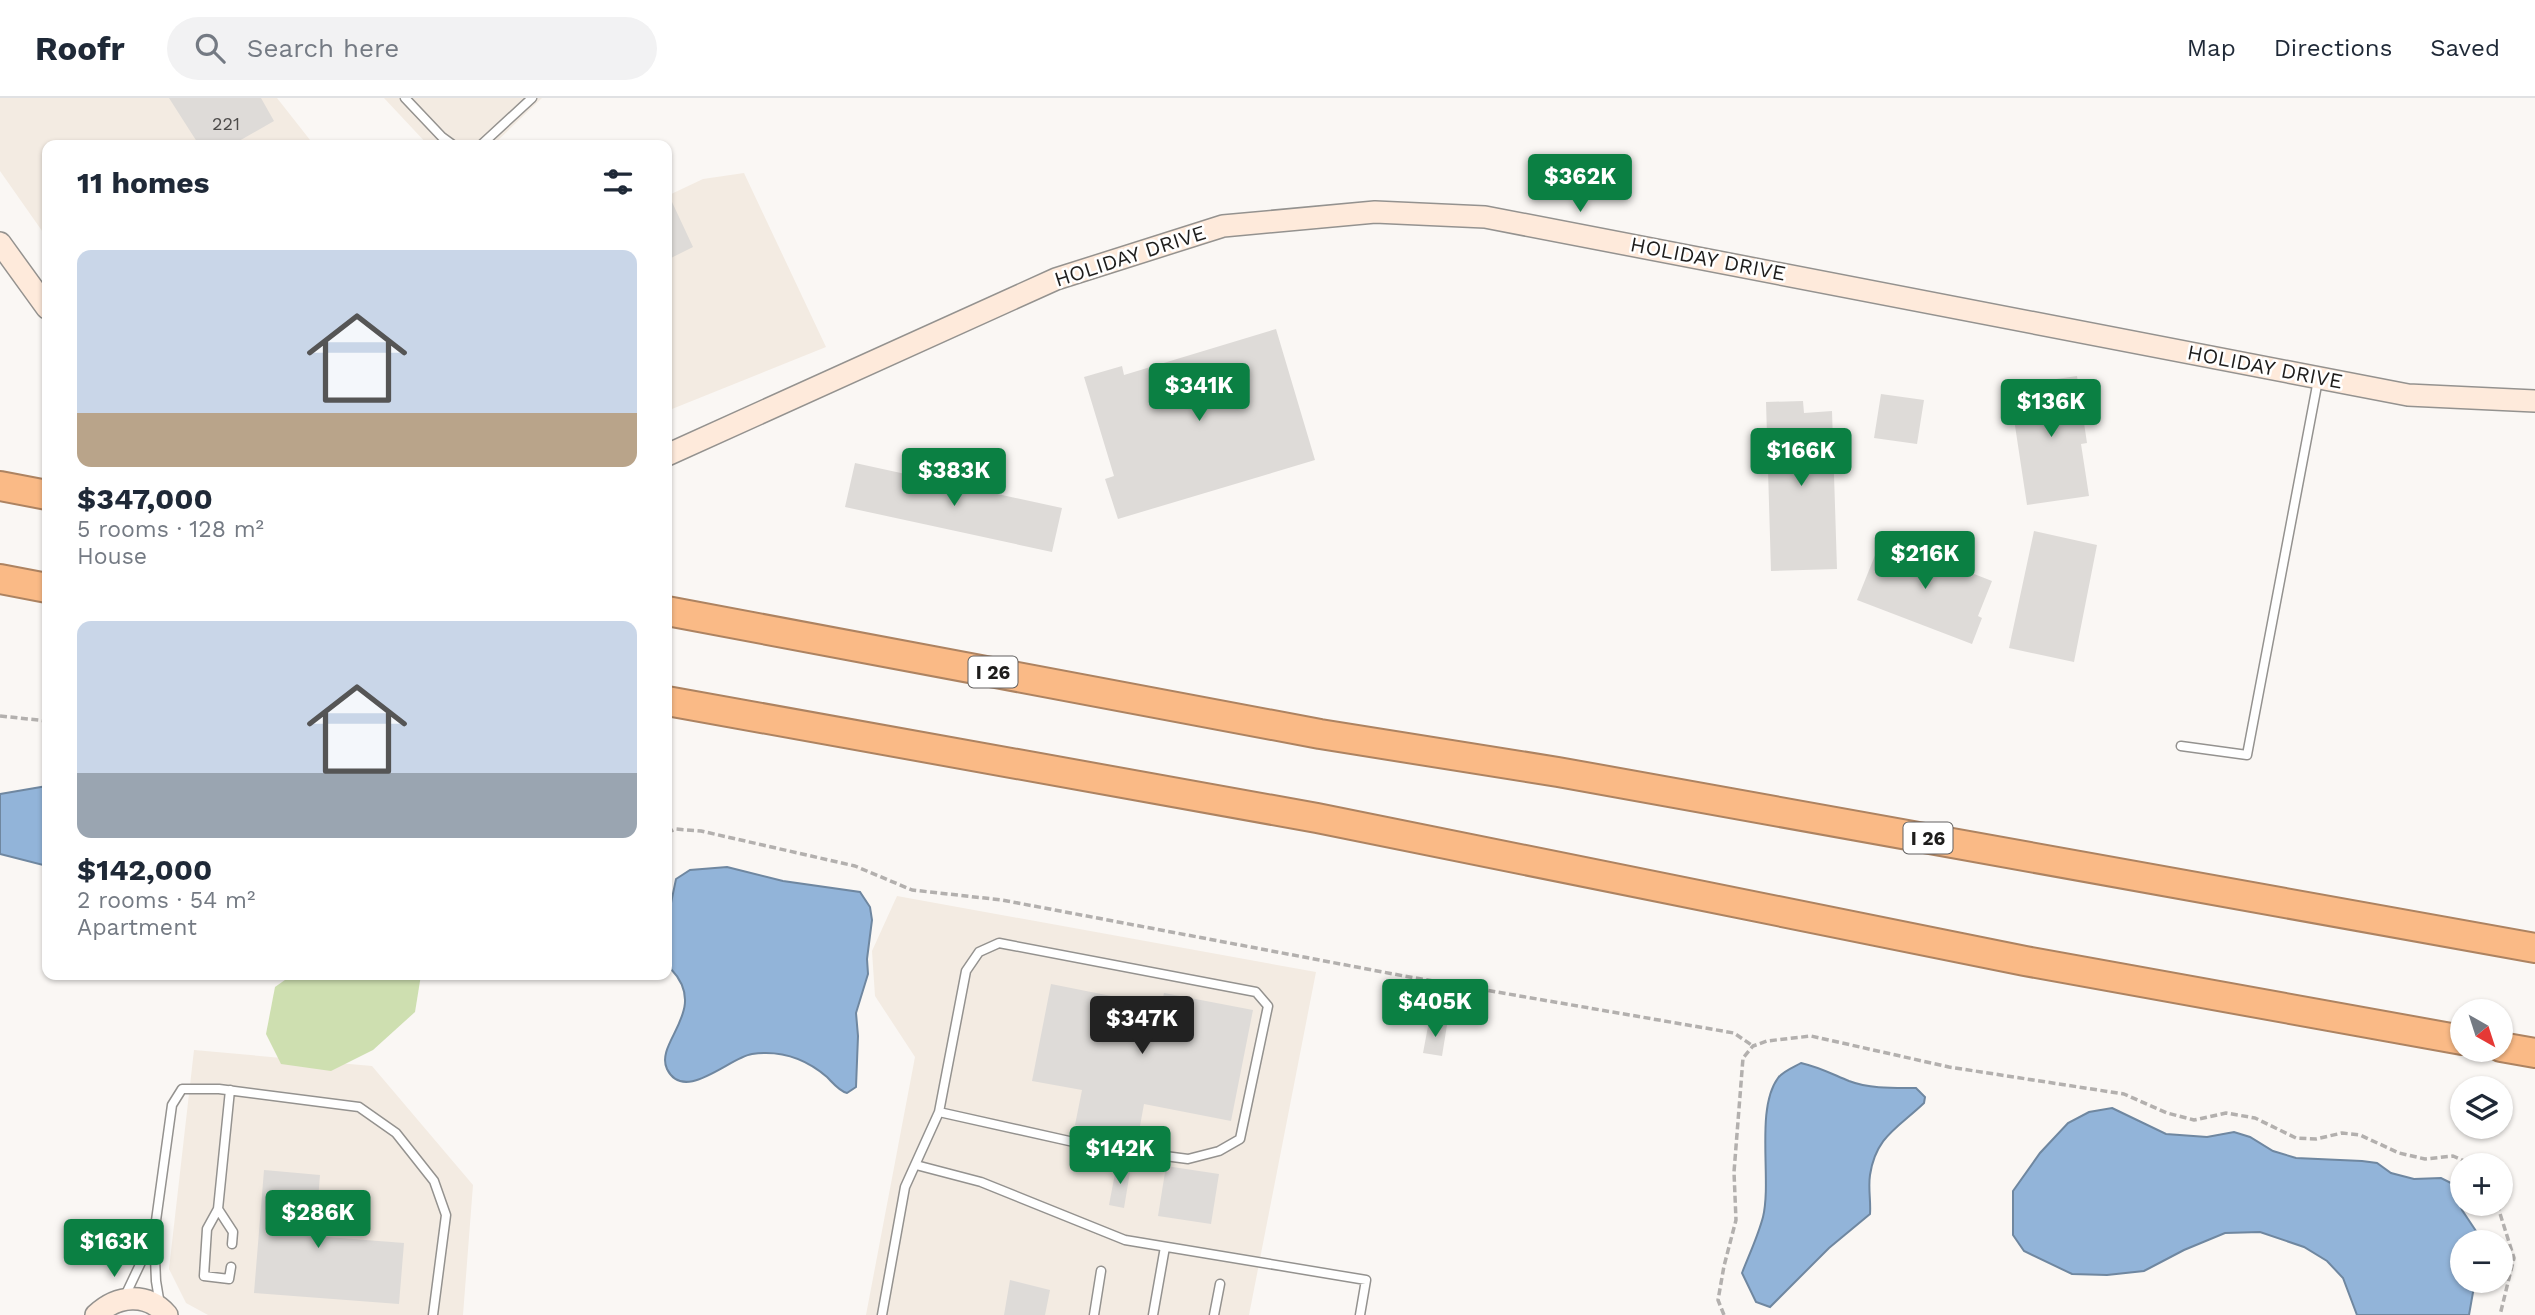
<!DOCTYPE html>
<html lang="en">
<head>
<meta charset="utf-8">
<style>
  body { margin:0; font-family:"Work Sans",sans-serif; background:#f2f2f3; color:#1f2937; height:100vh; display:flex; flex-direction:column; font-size:26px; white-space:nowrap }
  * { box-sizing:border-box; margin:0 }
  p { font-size:23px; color:#747a83 }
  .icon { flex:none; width:38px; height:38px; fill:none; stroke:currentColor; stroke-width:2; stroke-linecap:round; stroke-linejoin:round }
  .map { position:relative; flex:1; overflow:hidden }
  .side { position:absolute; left:42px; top:42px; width:630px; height:840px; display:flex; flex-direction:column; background:#fff; border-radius:14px; box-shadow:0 2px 5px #0004 }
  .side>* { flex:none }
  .needle { width:46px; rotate:141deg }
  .fabs { position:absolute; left:2450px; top:901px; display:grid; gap:14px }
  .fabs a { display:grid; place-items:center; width:63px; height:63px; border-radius:50%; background:#fff; box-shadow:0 2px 5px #0004; font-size:35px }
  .price { position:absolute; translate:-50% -60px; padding:0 16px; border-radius:7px; background:#0b8043; color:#fff; font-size:23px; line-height:46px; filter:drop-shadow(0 2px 4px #0008) }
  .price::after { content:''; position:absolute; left:50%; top:42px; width:21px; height:16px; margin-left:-10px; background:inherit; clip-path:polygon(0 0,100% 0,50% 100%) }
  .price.active { background:#222; color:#fff }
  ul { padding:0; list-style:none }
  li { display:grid; align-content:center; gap:14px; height:371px; padding:0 35px }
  li span { display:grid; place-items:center; height:217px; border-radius:14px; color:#555 }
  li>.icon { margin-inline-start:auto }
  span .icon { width:126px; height:126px; fill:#fffc; stroke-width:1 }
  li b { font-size:30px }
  h2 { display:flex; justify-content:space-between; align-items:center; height:84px; padding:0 35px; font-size:30px }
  header { display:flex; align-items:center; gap:42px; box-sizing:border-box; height:98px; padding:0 35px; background:#fff; border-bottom:2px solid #e0e1e3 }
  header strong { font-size:33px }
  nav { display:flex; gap:38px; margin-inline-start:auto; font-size:24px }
  .search { width:490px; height:63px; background:#f2f2f3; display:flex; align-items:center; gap:18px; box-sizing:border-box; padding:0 24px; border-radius:38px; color:#747a83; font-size:26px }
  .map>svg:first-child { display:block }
  .built { fill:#f3ebe2 }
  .green { fill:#cedfb0 }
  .water { fill:#92b4d9; stroke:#6f87a0; stroke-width:2 }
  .building { fill:#dedbd8 }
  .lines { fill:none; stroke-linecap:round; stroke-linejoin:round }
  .lane-casing { stroke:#94928f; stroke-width:11 }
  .secondary-casing { stroke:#94928f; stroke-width:24 }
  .highway-casing { stroke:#ad8361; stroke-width:32 }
  .path { stroke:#b3b0ae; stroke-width:3.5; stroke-dasharray:7 3.5; stroke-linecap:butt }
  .lane { stroke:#fff; stroke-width:8 }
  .secondary { stroke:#feeadb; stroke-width:21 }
  .highway { stroke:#faba86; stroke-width:28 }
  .labels { text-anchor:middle; stroke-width:5; stroke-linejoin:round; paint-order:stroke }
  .number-label { font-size:18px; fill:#4e4c4b }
  .shield { fill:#fff; stroke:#626160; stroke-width:2 }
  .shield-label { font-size:19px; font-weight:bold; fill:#1e1d1c }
  .street-label { font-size:21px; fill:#1e1d1c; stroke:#fff }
</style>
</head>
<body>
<header>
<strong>Roofr</strong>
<div class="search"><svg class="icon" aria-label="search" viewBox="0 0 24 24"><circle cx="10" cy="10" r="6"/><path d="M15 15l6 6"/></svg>Search here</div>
<nav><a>Map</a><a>Directions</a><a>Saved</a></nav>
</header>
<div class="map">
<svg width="2535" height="1217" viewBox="0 0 2535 1217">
  <rect width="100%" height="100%" fill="#faf7f4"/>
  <path class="built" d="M0,0H277L314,47H47V140L0,73Z
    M384,0H542L493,47H428Z
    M744,75L826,249L667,313V98L703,81Z
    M897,798L1316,874L1249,1217H866L915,959L875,898L872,853Z
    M194,952L372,968L473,1087L463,1217H208L186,1205L169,1171Z"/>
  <path class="green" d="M292,877H421L415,914L373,952L331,973L281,966L266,936L275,889Z"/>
  <path class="water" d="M47,688V768L0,756V696Z
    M727,769L783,783L860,794L870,809L872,822L867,861L868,876L856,915L858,938L856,989L847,995C839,993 833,985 827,979C805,960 780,952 752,956C730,959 684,1006 667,971C654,944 710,912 671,871V805L676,781L690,772Z
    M1801,965C1819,969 1832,976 1849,983C1870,991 1894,990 1916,990L1925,999L1924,1005C1898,1030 1876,1038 1870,1077C1868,1090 1871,1103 1870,1116L1829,1150L1770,1209L1756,1204L1742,1175C1749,1157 1758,1138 1763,1119C1772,1082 1755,1011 1778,980C1783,973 1794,969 1801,965Z
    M2112,1010L2166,1036L2207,1039L2234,1034L2250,1039L2273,1053L2296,1060L2362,1063L2377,1065L2391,1075L2414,1081L2441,1080L2455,1087L2462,1112L2478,1136V1144H2462V1183H2475L2469,1217H2357L2343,1180L2327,1163L2304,1149L2260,1134L2225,1135L2184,1152L2144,1173L2107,1177L2072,1176L2024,1153L2013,1137V1093L2040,1055L2068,1025L2089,1014Z"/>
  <path class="building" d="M169,0H261L274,23L232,47H199Z
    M672,104L693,149L667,162V107Z
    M1276,231L1315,362L1118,421L1105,381L1114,378L1084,279L1122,268L1124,277Z
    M2077,278L2087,345L2081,346L2089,398L2027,407L2009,288Z
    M1881,296L1924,302L1917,346L1874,340Z
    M1803,303L1804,315L1832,313L1837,471L1771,473L1766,304Z
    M855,365L1062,410L1052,454L845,409Z
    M2034,433L2097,447L2074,564L2009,550Z
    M1882,440L1992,483L1978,518L1982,520L1972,546L1857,502Z
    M1051,886L1161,908L1164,895L1253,912L1231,1023L1144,1006L1138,1039L1075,1027L1082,992L1032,983Z
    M1429,923L1447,927L1442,958L1423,955Z
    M1117,1065L1131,1068L1124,1110L1109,1107Z
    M1166,1068L1219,1076L1211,1126L1158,1118Z
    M264,1072L320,1077L315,1138L404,1145L399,1206L254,1195Z
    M1010,1182L1050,1192L1045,1217H1004Z"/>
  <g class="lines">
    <g class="lane-casing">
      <path id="lane" d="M405,0L442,39L453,47
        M481,47L532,0
        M2181,648L2247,657L2318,282
        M916,1067L981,1084L1125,1142L1366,1182L1360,1217
        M218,1111L230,992
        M154,1137L172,1007L182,991H219L359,1009L396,1035L434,1083L446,1117L433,1217
        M231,1169L229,1181L204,1178L207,1131L218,1111L233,1134L232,1146
        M125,1198L154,1137L156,1183L160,1207
        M882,1217L905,1089L939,1014L966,873L979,854L999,845L1256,894L1268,908L1240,1041L1219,1053L1188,1061L1096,1049L939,1014
        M1094,1217L1101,1173
        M1153,1217L1165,1149
        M1214,1217L1220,1186"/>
    </g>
    <g class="secondary-casing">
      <path id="secondary" d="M0,145L47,210
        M667,357L1056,181L1223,128L1375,114L1485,119L2408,297L2535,303
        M96,1217C117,1197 147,1194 167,1217"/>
    </g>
    <g class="highway-casing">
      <path id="highway" d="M0,388L47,397
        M0,481L47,490
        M667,513L1320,636L1558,674L2535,850
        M667,603L1317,720L2025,863L2462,942
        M2501,949L2535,955"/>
    </g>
    <path class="path" d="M0,618L47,623
      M667,735L675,731L701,733L855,768L912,792L1002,802L1404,878L1734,935L1753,948
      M2497,1106L2514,1160L2500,1217
      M1724,1217L1718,1202L1724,1168L1736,1122L1734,1074L1743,960L1753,948L1767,943L1811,938L1949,969L2124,996L2167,1015L2194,1022L2226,1015L2255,1020L2296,1040L2316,1041L2342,1035L2360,1037L2399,1055L2425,1061L2453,1058L2476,1068"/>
    <use href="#lane" class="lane"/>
    <use href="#secondary" class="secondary"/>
    <use href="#highway" class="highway"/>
  </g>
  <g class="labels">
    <g class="number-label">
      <text x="226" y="32">221</text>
    </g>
    <g class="shield">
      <rect x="968.5" y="558.5" width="49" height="31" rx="5"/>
      <rect x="1903.5" y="724.5" width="49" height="31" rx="5"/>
    </g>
    <g class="shield-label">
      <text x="993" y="581">I 26</text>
      <text x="1928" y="747">I 26</text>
    </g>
    <g class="street-label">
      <text transform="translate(1130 158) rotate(-18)" y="7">HOLIDAY DRIVE</text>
      <text transform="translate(1708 161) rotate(11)" y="7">HOLIDAY DRIVE</text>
      <text transform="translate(2265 269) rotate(11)" y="7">HOLIDAY DRIVE</text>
    </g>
  </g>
</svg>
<div class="fabs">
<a><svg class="needle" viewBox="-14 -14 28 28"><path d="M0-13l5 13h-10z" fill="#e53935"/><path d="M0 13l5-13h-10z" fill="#747a83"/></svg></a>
<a><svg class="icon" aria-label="layers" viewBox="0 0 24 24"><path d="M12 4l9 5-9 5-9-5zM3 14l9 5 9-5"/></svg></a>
<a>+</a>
<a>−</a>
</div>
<b class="price" style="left:1580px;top:116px">$362K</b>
<b class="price" style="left:1199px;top:325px">$341K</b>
<b class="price" style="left:2051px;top:341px">$136K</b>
<b class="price" style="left:1801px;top:390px">$166K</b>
<b class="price" style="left:954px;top:410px">$383K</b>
<b class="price" style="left:1925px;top:493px">$216K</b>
<b class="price" style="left:1435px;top:941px">$405K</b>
<b class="price active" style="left:1142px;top:958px">$347K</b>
<b class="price" style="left:1120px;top:1088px">$142K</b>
<b class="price" style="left:318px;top:1152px">$286K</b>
<b class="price" style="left:114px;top:1181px">$163K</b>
<section class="side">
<h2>11 homes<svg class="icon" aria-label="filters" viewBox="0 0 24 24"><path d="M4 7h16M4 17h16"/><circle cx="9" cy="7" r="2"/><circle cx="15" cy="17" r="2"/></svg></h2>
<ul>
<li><span style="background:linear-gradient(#c9d6e8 75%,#b9a48a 0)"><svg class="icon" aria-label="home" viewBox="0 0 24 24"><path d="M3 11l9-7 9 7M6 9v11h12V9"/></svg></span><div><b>$347,000</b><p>5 rooms · 128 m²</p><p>House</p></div></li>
<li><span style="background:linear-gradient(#c9d6e8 70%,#9aa5b1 0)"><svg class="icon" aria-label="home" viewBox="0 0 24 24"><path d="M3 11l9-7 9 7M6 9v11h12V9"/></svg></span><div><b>$142,000</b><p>2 rooms · 54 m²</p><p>Apartment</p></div></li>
</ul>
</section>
</div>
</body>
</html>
